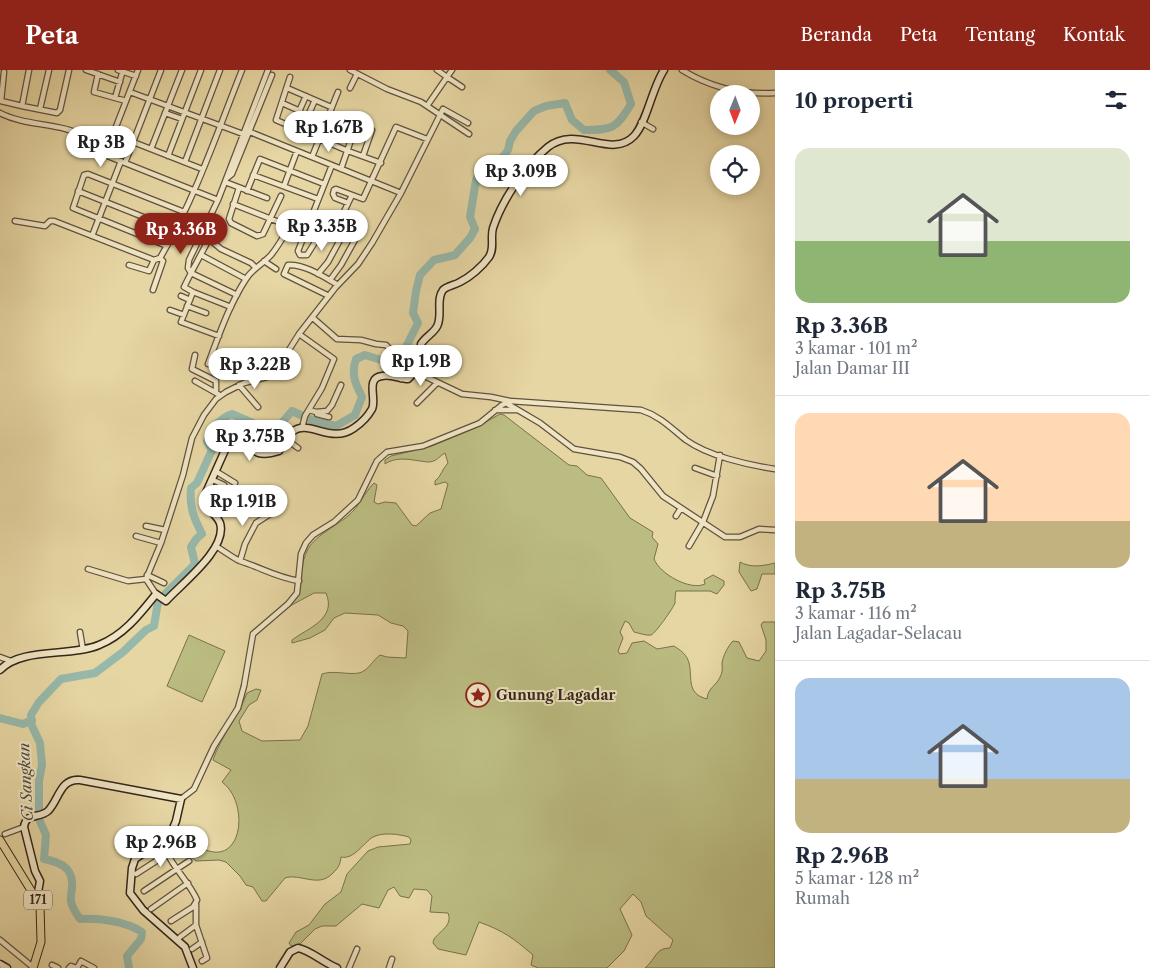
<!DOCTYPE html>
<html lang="id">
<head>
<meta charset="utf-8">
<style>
  body { margin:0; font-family:"Libre Caslon Text",serif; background:#f6f6f7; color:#1f2937; height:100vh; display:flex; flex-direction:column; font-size:19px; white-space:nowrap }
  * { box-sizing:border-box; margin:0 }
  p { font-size:16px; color:#747a83 }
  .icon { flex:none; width:28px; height:28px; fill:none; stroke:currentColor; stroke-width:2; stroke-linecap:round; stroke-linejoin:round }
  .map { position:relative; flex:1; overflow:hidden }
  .drawer { display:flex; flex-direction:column; background:#fff; width:375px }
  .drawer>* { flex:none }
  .needle { width:32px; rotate:181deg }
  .buttons { position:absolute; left:710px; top:15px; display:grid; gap:10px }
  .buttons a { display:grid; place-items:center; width:50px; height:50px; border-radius:50%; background:#fff; box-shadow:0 2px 8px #0003; font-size:25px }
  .price { position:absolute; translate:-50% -42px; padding:0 11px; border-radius:18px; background:#fff; color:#222; font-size:16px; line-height:32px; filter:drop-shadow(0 1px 2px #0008) }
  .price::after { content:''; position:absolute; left:50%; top:30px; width:15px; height:11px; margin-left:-8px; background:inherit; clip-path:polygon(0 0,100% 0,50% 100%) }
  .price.selected { background:#8f2418; color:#fff }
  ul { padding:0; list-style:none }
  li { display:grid; align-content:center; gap:10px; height:265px; padding:0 20px }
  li+li { border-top:1px solid #e0e1e3 }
  li span { display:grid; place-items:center; height:155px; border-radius:15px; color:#555 }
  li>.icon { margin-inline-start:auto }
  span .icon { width:90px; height:90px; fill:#fffc; stroke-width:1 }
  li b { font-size:21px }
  h2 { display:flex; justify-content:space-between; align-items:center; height:60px; padding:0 20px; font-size:21px }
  header { display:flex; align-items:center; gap:30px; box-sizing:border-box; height:70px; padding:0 25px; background:#8f2418; color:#fff }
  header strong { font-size:24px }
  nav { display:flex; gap:28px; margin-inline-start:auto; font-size:18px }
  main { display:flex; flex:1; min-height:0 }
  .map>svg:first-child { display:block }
  .green { fill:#bbbc81; stroke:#78714e }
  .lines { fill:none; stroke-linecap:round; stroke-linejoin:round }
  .river { stroke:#97b9ab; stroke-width:8 }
  .street-casing { stroke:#60523d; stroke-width:7 }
  .secondary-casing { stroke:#34261b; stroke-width:9 }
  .primary-casing { stroke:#34261b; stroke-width:9 }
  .street { stroke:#efe4c3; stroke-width:4.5 }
  .secondary { stroke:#efe4c3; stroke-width:6 }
  .primary { stroke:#e6d6a3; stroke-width:7 }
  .labels { text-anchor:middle; stroke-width:4; stroke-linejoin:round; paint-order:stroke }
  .shield { fill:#efe4c3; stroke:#6c5f4d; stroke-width:1 }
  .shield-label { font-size:12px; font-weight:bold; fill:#34261b }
  .poi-label { font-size:14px; font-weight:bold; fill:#34261b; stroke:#efe4c3; text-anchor:start }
  .water-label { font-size:15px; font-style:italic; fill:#4d4b3f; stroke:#efe4c3 }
</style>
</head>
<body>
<header>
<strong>Peta</strong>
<nav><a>Beranda</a><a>Peta</a><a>Tentang</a><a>Kontak</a></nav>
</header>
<main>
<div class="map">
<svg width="775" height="898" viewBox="0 0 775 898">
  <rect width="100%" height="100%" fill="#e6d6a3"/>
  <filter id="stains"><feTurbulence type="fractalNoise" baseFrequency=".004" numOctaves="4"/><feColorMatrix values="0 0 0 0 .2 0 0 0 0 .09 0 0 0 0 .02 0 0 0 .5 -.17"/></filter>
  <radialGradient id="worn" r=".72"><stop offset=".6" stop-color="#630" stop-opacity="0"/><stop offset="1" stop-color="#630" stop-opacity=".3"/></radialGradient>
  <path class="green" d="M500,344L504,345L569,395L577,396L587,405L601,408L630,448L653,462L652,467L658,474L654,489C660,504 690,521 705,514L704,510L713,505L724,511V515L717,524L710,521H676C675,526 675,529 675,533C674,537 655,564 651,565C646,566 639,563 634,562L629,553L625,551L620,562L623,568L618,581L620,584L627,583L632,573L644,571L657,579L674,576C680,580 685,583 688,590C694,605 684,623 707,629C708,617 717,616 721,605C723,601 722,597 722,593C723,586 728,576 733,571L739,572L747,588L759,591L766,581V570L761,555L763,552H775V898H645C657,888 655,878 670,878L673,870L646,846L641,832L633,824L620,839L632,865L624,881L607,898H538L531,895L533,885C513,868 504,861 479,852L466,885L438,879L433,873L434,869C440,861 453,855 448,843L430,842L432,826L427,820L414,819L409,828L400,826L394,817L388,820L379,838L362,834L336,856H322L315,859L300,874L291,876L289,873L296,862L309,855L325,834L341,822L347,804L368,781L378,777L410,774L411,770L409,767C398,764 383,762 373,767C363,773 354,790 341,787C340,796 338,798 332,804C318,818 300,803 285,808L266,831H262L253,817L246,815L240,806L226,792L219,790L196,791L191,787L192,780L196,775C243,805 251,733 222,712L231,700L213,690C220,668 238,647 247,623L256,619L261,620L257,630L249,635L239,651L242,661L262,671L300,670L308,656L322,604C334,600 347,605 359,603C368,601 373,590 380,585L387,587L406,588L408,561L403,556L391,553L378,545L345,543L334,548L325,560L310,568L292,573V570C308,558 337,549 326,523H314L290,536C304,515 298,501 307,481C312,468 337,455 348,446C359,437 364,423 374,413L377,415L374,432L378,434L385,432L396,433L412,455L416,456L430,443L441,439L448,414L445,412L435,415V411C441,407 442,399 448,393L445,383C439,386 437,392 428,392C415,391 398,385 385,394V390L391,386L432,376L475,358Z
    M740,492C750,498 763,496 775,493V504H762L757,519L751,521L739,502Z
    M189,565L225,581L202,632L167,616Z"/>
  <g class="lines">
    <path class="river" d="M0,648L23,654L32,650
      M129,898L127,886L141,869L142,862C125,851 99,848 80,849C76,843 72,838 71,831C70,825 73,818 72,812C71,796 58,792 44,789L46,765L39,749V711L42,695L40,673L32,656L31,645L39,632L61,609L95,603L123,582L146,560L154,556L158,532L162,527L195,494L191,477L197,468L202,464C194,448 189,437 191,418L197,413L212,380L207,371C212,358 220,348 232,344L262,357L279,356L292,341L314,351L336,356L355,345L362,327C355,313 351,304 356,289L365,285L388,292L394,290L398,284L405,279L418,253L413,243L416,221L420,205L434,190L455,185L470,168L475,159L470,147L476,110L480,101L503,87L508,80L510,71L516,61L534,41L546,36L565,33L572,50L584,60C612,60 616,59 631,34L624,12L610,0"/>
    <g class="street-casing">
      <path id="street" d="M29,0L22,36L57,43L60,40L69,0
        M86,0L120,12
        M118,0L136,6
        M350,0L387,19L421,32L469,64
        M437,0L447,7L452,0
        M682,0C710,17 743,25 775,23
        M4,2L1,31L22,36
        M98,4L94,22L126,31
        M290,7L276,50L348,81L381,93
        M287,18L331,37
        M350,18L357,4
        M130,22L243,64
        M115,28L123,0
        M282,33L300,41
        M427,36L447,7L462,17
        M40,39L49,0
        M0,43C27,57 62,52 88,68C95,72 100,79 105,85L218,130
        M165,43L182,49
        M308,44L325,52
        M641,52L653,59
        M292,57L306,26
        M245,60L401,123
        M301,61L315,30
        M90,68L110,72
        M133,72L202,99
        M151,79L182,0
        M105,85L138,0
        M168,86L201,0
        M363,86L372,60
        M312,87L338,22
        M185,92L220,0
        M125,93L161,0
        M332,95L298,181L300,185H307L330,148H341L352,125
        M341,99L353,64
        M253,105L318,129
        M227,108L232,104L272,5
        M225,112L267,128
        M284,116L297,81
        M239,118L229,149L231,153L257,166L263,164L281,126
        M78,121L176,160
        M247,121L260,89L324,114
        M348,133L335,128L333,124L334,120L336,119L363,129L396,57L427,69
        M233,134L289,156
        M15,151L45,156L50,151H54L154,190L160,188
        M202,163L221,179L251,193L255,197
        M92,166L121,91
        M209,169L191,203L237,225
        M167,176L73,138L84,105L88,104L184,142
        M201,185L246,209
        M264,191L276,199
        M129,195L149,201L154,190
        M318,204L328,192L340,170
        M330,210L341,195L356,168
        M153,220L163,191L160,188C195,129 217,63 242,0
        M193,222L231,237
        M181,226L190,230
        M329,226L284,204L288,195C305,194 324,207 338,215
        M187,236L206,243
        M170,240L184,245
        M313,248L337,269L361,270L376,274L386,275L399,289L409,284L413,286V294L401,309
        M299,264L334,289L322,318L305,346L302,358
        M219,266L181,252L193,222L184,217L191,203L188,198L189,190L218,130L268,0
        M195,285L192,299L216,311V322
        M208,294C219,265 229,235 246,209C253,198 263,194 271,185C281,173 288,158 296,145
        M416,302L462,324L491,327L510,331
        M195,311L218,324
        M239,315L258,337
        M417,333L437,313
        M506,333L540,353L574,379L620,387L633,392L641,399L663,426L725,467H740L759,459L775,460
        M309,340L316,342L327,341L332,335L341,315
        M495,340H517
        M317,344L329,347
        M286,369L298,378
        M695,398L717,406
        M217,402L235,413
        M213,410L224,415
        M676,446L681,438
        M146,456L165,460
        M136,466L161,473
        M216,476C222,480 235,489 240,491L245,474L256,453L270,444
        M689,476L703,452L713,426L720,385
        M240,491C262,498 275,507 299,511
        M88,499L128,511L146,509
        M147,505L164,513
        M156,524L146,509L161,473L183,405L192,368L204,345L216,329L226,322L244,313L267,307L277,299L299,264L335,218L358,194L372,173L401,123L443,39L468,53
        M80,562L83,580
        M0,587L11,591
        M181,729L194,719L214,676L238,638L244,616L253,564L288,534L297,523L301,484L306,473L313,465L334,452L358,430L377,391L387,382L423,376L480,353L502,335L510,331L641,340C660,346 671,358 686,370C708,386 748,395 775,399
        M5,764L24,757
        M163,770C167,793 188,809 197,830L193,837L171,851
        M136,804L167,784
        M144,821L189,791
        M151,839L188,813
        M196,855L207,888L202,891
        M180,867L196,855V834
        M0,870L34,898
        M192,879L202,872
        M52,895L58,898
        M69,898L71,896L76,898
        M77,898L81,891L94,898
        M349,898L357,879
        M389,898L392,889"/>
    </g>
    <g class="secondary-casing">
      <path id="secondary" d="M0,600C21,577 71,587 99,575C124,565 140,544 156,524L166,531C181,514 228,479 220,453C216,443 205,440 204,427L230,369L235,366C255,372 248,391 279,381C283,375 286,367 292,362C309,348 330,375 354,358C360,354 368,346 372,339C377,329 365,308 382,306C391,304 400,309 408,309L420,297L421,274C426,266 436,262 438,254C442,243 436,229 443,220C447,216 455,215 460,212C470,207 482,197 489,187C495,178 490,168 493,158C502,130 526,95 548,77C577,54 611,90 634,66C647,52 652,18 664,0
        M37,828L40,811L35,801L24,757C26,742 39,749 48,741C59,730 60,708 80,710L181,729L176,751L171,763L135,789L132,798L130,823L143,840L185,877L193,898
        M0,894L7,898
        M280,898L290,882L298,878C310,880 324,893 337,898"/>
    </g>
    <g class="primary-casing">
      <path id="primary" d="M0,770L40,835L41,872L33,898"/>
    </g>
    <use href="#street" class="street"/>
    <use href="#secondary" class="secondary"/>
    <use href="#primary" class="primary"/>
  </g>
  <defs>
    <g id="sight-ring" transform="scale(1.25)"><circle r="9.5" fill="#efe4c3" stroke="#8f2418" stroke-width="1.5"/><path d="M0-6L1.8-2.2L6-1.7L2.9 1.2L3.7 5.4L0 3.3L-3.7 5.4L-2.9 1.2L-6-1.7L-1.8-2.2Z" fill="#8f2418"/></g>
  </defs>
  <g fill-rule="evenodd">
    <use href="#sight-ring" x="478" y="625"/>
  </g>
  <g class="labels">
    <rect class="shield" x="24" y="820.5" width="28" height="19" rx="4"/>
    <g class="shield-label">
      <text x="38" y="834">171</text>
    </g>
    <g class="poi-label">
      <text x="496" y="630">Gunung Lagadar</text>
    </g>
    <g class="water-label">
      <text transform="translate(26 712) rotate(-93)" y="5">Ci Sangkan</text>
    </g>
  </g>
  <rect width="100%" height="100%" filter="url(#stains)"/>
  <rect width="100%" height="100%" fill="url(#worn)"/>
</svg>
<div class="buttons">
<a><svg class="needle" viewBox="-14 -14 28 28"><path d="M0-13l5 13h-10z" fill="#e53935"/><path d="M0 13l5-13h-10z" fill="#747a83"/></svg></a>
<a><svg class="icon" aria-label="locate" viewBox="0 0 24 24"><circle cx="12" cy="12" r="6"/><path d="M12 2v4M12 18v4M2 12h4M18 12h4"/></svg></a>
</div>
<b class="price" style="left:329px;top:83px">Rp 1.67B</b>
<b class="price" style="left:101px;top:98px">Rp 3B</b>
<b class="price" style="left:521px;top:127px">Rp 3.09B</b>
<b class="price" style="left:322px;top:182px">Rp 3.35B</b>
<b class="price selected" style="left:181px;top:185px">Rp 3.36B</b>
<b class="price" style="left:421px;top:317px">Rp 1.9B</b>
<b class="price" style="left:255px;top:320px">Rp 3.22B</b>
<b class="price" style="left:250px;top:392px">Rp 3.75B</b>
<b class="price" style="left:243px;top:457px">Rp 1.91B</b>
<b class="price" style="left:161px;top:798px">Rp 2.96B</b>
</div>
<section class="drawer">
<h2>10 properti<svg class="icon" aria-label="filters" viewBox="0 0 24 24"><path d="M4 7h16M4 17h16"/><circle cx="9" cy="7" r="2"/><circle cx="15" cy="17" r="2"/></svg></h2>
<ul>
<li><span style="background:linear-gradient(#dfe7d0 60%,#8fb573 0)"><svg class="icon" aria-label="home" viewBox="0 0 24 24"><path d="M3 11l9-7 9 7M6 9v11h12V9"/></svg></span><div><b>Rp 3.36B</b><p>3 kamar · 101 m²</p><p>Jalan Damar III</p></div></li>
<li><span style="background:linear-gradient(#ffd9b3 70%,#c2b280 0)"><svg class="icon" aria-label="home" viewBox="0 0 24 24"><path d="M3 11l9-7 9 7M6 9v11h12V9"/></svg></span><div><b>Rp 3.75B</b><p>3 kamar · 116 m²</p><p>Jalan Lagadar-Selacau</p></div></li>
<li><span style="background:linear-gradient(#a9c7e8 65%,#c2b280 0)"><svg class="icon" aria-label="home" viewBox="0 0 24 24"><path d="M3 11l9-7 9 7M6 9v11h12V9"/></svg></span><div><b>Rp 2.96B</b><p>5 kamar · 128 m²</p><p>Rumah</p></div></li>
</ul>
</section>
</main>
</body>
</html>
